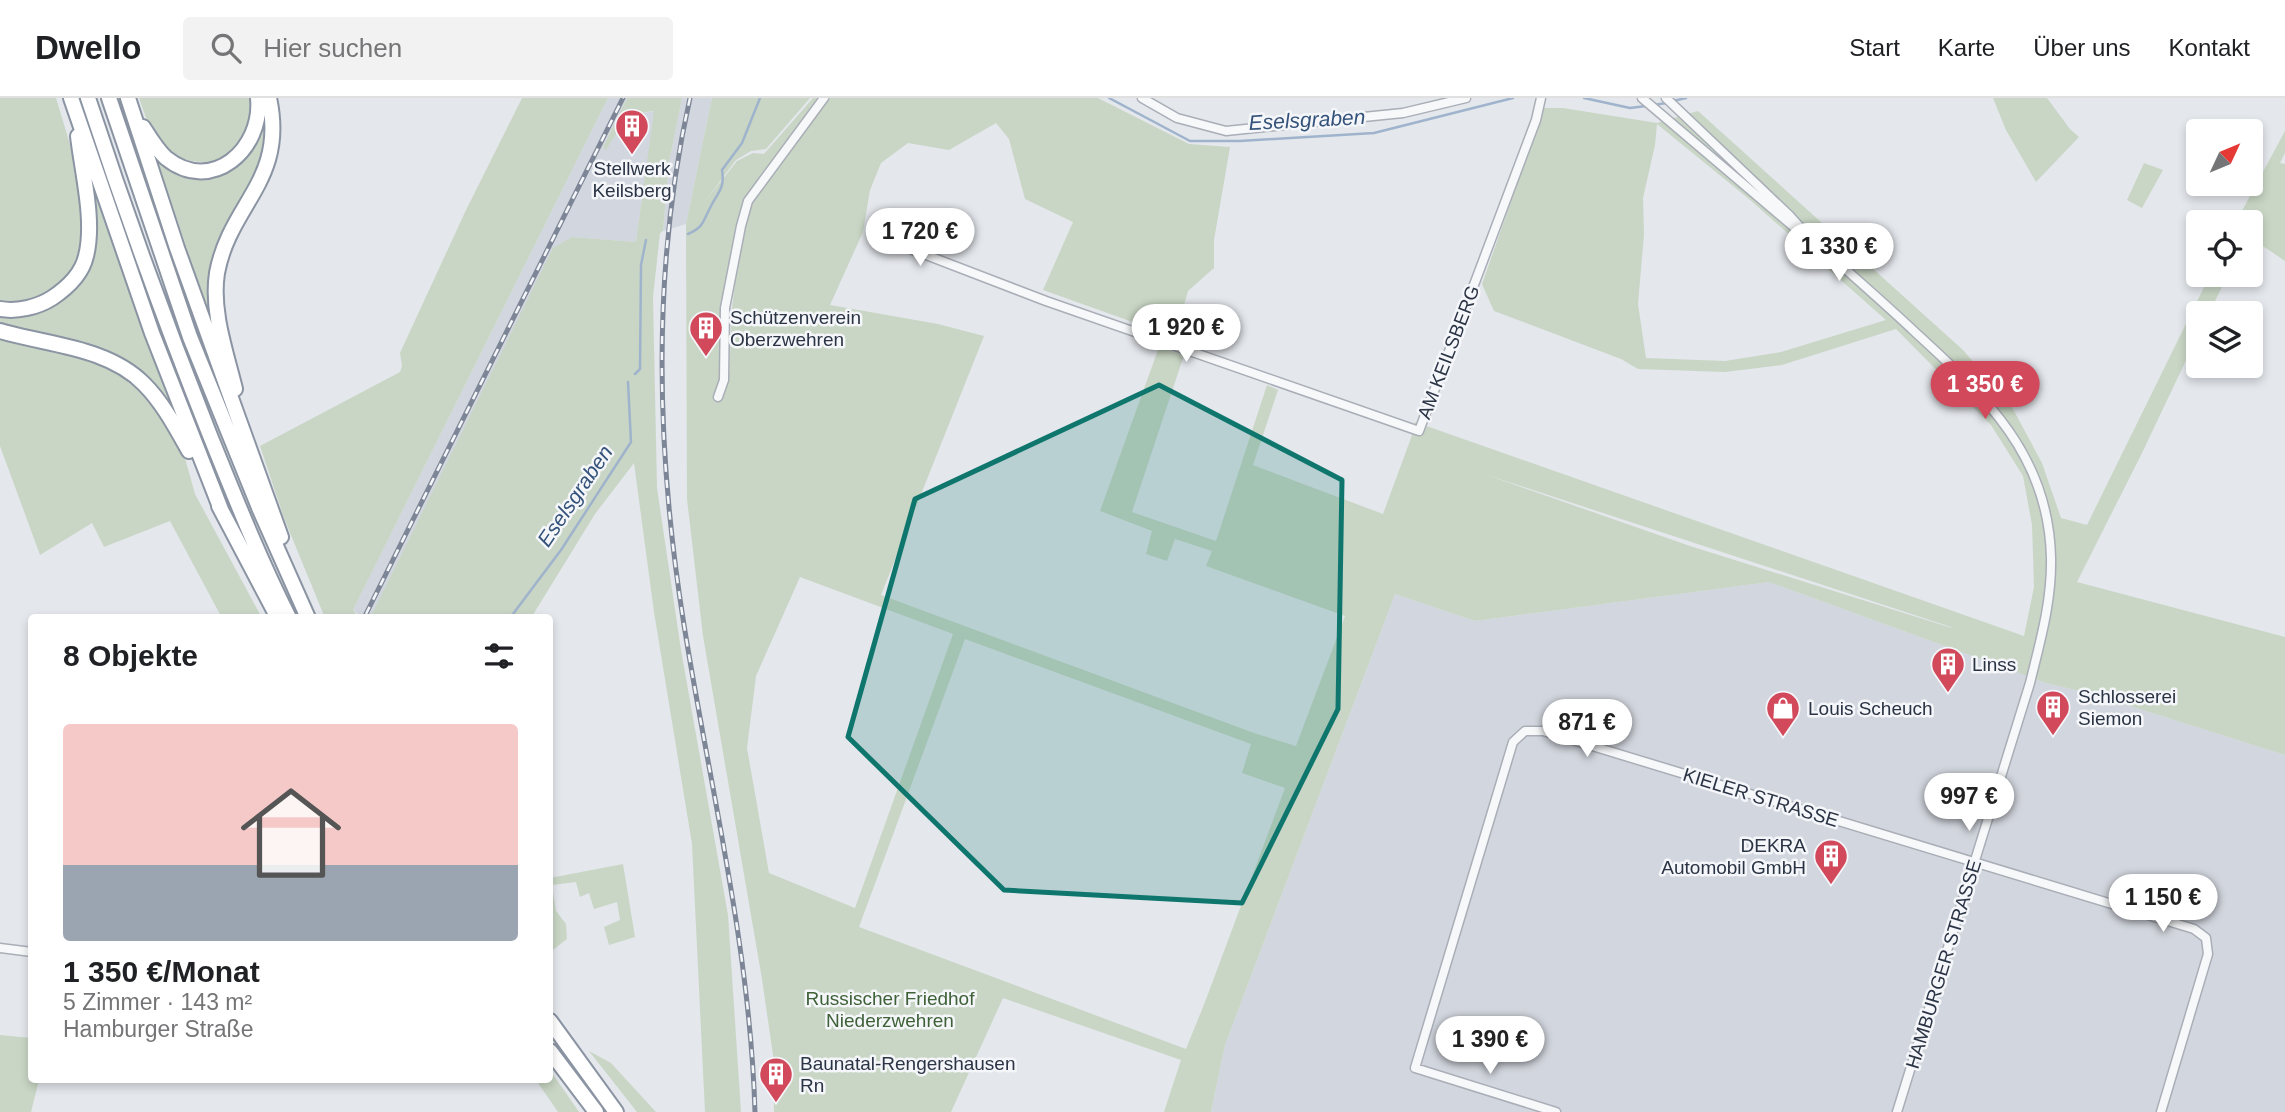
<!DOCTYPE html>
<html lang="de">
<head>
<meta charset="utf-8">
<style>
  body { margin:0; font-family:Arial,sans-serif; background:#f2f2f2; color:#202124; height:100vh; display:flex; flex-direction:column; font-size:26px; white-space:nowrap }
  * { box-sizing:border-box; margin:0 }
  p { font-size:23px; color:#757577 }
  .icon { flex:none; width:38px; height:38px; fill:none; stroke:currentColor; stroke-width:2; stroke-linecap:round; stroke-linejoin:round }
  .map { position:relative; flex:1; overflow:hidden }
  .details { position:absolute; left:28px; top:516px; width:525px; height:469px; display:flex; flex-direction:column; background:#fff; border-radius:7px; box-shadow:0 4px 10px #0003 }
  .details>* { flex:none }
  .needle { width:46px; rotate:46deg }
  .buttons { position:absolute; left:2186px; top:21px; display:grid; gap:14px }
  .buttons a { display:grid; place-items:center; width:77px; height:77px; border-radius:7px; background:#fff; box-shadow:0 4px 10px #0003; font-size:35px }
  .price { position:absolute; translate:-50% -60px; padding:0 16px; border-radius:24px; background:#fff; color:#222; font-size:23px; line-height:46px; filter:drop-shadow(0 2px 4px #0008) }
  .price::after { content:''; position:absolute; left:50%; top:42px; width:21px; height:16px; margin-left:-10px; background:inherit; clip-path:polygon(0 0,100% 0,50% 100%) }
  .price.active { background:#d1495b; color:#fff }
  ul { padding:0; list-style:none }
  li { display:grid; align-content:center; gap:14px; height:371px; padding:0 35px }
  li span { display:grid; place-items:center; height:217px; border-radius:7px; color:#555 }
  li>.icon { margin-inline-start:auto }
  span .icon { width:126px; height:126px; fill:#fffc; stroke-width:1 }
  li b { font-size:30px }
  h2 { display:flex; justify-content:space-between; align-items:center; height:84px; padding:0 35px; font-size:30px }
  header { display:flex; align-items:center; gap:42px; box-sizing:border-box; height:98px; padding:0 35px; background:#fff; border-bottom:2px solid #e0e0e0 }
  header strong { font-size:33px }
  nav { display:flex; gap:38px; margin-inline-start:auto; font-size:24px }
  .search { width:490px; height:63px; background:#f2f2f2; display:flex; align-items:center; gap:18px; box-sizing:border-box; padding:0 24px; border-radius:7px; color:#757577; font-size:26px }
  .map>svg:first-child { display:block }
  .built { fill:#d2d6de }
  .green { fill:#c9d6c5; fill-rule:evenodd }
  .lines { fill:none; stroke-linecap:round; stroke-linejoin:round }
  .stream { stroke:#9fb4cc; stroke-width:2.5 }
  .street-casing { stroke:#a9aeb7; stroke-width:11 }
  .highway-casing { stroke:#8b94a3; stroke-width:18 }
  .street { stroke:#f7f8fa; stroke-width:8 }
  .highway { stroke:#fff; stroke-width:14 }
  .rail-casing { stroke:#7d8696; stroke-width:5 }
  .rail { stroke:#f4f6f9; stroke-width:2.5; stroke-dasharray:8; stroke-linecap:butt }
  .marked { fill:#0f766e; fill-opacity:0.2; stroke:#0f766e; stroke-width:5; stroke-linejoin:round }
  .labels { text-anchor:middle; stroke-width:5; stroke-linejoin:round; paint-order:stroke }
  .poi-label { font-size:19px; fill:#2b3445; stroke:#f4f6f9; text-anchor:start }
  .street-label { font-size:19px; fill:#2b3445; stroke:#f4f6f9 }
  .park-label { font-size:19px; fill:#3f6138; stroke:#f4f6f9 }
  .water-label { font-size:21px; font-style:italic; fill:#34527a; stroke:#f4f6f9 }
</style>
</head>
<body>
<header>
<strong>Dwello</strong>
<div class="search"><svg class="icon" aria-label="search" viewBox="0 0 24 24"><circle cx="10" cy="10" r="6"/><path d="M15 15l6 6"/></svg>Hier suchen</div>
<nav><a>Start</a><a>Karte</a><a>Über uns</a><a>Kontakt</a></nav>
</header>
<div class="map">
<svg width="2285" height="1014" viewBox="0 0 2285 1014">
  <rect width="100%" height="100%" fill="#e4e7ec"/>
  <path class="built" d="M608,0H627L603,49L606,51L620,31L632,19L638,16L655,13L636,144L572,139L370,520H364L353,512Z
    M682,0H712L686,126L663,133L669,65Z
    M1769,484L2049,586L2089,595L2285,657V1014H1211L1225,947L1395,496L1475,523Z"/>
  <path class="green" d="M0,0H56C70,48 97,119 77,168C73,177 64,185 56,191C39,203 20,208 0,205Z
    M139,0H251C251,12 253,26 247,37C226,73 180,72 156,40C148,28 144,13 139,0Z
    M522,0H608L353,512L359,520H325L284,420L260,348L400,274L402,268L400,255L466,112Z
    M627,0H682L669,65L663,133L660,135L653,199L657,390L681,552L728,817L741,1014H705L692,746L654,514L634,365L595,416L531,520H370L553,150L572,139L636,144L654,13C630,14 619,32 606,52L603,49Z
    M712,0H810L766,51L751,53L736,62L703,106L737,63L753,55L764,56L813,0H1098L1189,46L1230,49L1214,142V170L1188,193L1175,239L1043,192L1073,124L1025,101L1009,41L996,25L949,52L908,45L881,65L870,92L863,134L830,207L938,226L984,238L881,497L1254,635L1296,648L1345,518L1206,468L1212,453L1175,441L1167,463L1146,456L1152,433L1100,413L1159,249L1184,257L1132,414L1216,443L1267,287L1278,292L1253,367L1383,416L1411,340L1415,324L2024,538L2034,489L2032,427L2023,378L1991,327L1896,231L1782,267L1725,274L1638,271L1621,261L1494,213L1482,186L1544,10H1563L1657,25L1698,13L1963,252L2013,311L2042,365L2061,420L2087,427L2210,177H2228L2209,215H2198V237L2142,355L2077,484L2285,539V657L2089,595L2049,586L1769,484L1475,523L1395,496L1225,947L1211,1014H1164L1181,962L1003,900L951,1014H774L773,957L762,881L703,538L687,401L686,126ZM1657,26L1749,101L1886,222L1781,254L1725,263L1646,260L1638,206L1644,136L1643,100L1655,47ZM728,174L736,177L732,210L729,278L726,289ZM1487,377L1951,529L1952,530L1690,448ZM800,479L953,536L855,810L769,775L747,650L756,578ZM965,541L1251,646L1242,675L1285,690L1205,904L1186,951L859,829Z
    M1993,0H2047L2070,31L2079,39L2036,84L2006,32Z
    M264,14C280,39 251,83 242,107C229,141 222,178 212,213L206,208L154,52L173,70L238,65L256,44Z
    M2285,33V55L2280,65L2285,66V163L2251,140L2250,124H2236Z
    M2144,65L2163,72L2142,110L2127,102Z
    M97,99L112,133L168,300L195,396L262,520H222L170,423L104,449L92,425L40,457L0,348V215C19,219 35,217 52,208C96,185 98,146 93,101Z
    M623,766L635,839L609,847L604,829L620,822L617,804L594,811L589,795L580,799L576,784L552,787L556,813L566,826L567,841L550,854V780Z
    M0,937L31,940L32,982H39L31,1014H0Z
    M589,953L611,965L656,1014H637Z
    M550,972L579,1014H558L536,982H550Z"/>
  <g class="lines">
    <path class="stream" d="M1109,0L1190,43H1240L1374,35L1513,0
      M1584,0L1630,10L1646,8
      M1673,3L1686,0
      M1653,7L1667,5
      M688,136C704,129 703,123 710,110C718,93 725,92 722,72L742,45L760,0
      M635,276L640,271L641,167L646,142
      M510,520L561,452L631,344L628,284"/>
    <g class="street-casing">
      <path id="street" d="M1142,0L1177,20L1226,33L1403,15L1466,0
        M1642,0L1795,130
        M1666,0L1789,117L1809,139C1845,171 1881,202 1916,235C1986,299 2049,358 2051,460C2052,503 2040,544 2030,585L1897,1014
        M887,142L1046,203L1419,333L1536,22L1541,0
        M718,299L724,282L725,210L741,128L748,103L824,0
        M0,850L32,854
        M1556,1014L1415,970L1513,644L1525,633H1543L2194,831L2206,840L2208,856L2161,1014"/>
    </g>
    <g class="highway-casing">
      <path id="highway" d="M71,0L152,235L222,414
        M88,0C125,113 165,224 209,335C234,397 259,460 289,520
        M109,0L190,239L260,412L308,520
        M128,0L177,150L281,439
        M143,29C150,40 157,52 166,60C212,97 263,51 258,0
        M0,211C17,214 38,209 52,200C67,190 82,176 86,158C95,123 82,74 78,38
        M0,233C47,247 108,249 144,286C163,305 176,330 189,353
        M235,291C226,254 211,213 217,175C230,105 287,83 269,0
        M219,408L278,520
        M550,923L616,1014
        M550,953L596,1014"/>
    </g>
    <use href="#street" class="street"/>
    <use href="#highway" class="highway"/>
    <g class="rail-casing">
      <path id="rail" d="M690,0C651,174 656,352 684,527C710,690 750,848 755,1014
        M366,516L623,0"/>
    </g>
    <use href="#rail" class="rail"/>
  </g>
  <path class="marked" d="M1159,287L1342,382L1338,611L1242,805L1004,792L848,639L915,401Z"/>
  <defs>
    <g id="building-pin" transform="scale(1.75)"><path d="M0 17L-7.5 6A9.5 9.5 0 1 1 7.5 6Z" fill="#d1495b" stroke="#f4f6f9"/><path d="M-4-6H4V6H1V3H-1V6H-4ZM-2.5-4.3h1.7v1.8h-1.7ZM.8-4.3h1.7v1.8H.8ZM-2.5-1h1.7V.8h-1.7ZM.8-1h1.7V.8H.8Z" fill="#fff"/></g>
    <g id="shop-pin" transform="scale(1.75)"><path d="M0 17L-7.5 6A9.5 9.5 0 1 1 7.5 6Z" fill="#d1495b" stroke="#f4f6f9"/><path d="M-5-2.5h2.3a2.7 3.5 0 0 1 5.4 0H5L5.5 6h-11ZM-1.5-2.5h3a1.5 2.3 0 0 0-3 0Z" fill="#fff"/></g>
  </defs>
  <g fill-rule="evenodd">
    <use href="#building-pin" x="632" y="28"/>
    <use href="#building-pin" x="706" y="230"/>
    <use href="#building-pin" x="1948" y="566"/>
    <use href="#building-pin" x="2053" y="609"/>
    <use href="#shop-pin" x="1783" y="610"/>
    <use href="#building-pin" x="1831" y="758"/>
    <use href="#building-pin" x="776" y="976"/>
  </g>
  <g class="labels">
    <g class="poi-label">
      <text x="632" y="77" text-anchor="middle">Stellwerk<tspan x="632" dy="22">Keilsberg</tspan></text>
      <text x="730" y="226">Schützenverein<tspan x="730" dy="22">Oberzwehren</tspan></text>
      <text x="1972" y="573">Linss</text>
      <text x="2078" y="605">Schlosserei<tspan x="2078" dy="22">Siemon</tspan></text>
      <text x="1808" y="617">Louis Scheuch</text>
      <text x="1806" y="754" text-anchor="end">DEKRA<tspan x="1806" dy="22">Automobil GmbH</tspan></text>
      <text x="800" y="972">Baunatal-Rengershausen<tspan x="800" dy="22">Rn</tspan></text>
    </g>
    <g class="street-label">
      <text transform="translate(1448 254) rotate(-69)" y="7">AM KEILSBERG</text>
      <text transform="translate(1761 699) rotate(17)" y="7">KIELER STRASSE</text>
      <text transform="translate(1943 866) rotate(-73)" y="7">HAMBURGER STRASSE</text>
    </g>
    <g class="park-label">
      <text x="890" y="907">Russischer Friedhof<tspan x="890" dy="22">Niederzwehren</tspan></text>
    </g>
    <g class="water-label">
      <text transform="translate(1307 22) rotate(-3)" y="7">Eselsgraben</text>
      <text transform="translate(575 398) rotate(-56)" y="7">Eselsgraben</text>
    </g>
  </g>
</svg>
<div class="buttons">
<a><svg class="needle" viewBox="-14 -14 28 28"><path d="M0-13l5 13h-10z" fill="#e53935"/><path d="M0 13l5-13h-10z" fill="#757577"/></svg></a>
<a><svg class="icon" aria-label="locate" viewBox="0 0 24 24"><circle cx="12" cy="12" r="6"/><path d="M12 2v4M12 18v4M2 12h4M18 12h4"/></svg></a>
<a><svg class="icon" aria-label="layers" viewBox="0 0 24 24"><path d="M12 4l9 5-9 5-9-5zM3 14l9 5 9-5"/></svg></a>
</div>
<b class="price" style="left:920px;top:170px">1 720 €</b>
<b class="price" style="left:1839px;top:185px">1 330 €</b>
<b class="price" style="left:1186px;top:266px">1 920 €</b>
<b class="price active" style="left:1985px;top:323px">1 350 €</b>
<b class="price" style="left:1587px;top:661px">871 €</b>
<b class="price" style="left:1969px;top:735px">997 €</b>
<b class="price" style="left:2163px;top:836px">1 150 €</b>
<b class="price" style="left:1490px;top:978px">1 390 €</b>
<section class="details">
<h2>8 Objekte<svg class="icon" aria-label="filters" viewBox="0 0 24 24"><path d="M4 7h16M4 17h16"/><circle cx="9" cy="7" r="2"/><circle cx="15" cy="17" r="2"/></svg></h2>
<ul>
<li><span style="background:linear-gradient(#f6c9c9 65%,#9aa5b1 0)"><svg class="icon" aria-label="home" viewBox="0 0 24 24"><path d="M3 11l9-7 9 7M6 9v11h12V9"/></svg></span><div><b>1 350 €/Monat</b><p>5 Zimmer · 143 m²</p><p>Hamburger Straße</p></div></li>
</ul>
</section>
</div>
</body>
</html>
